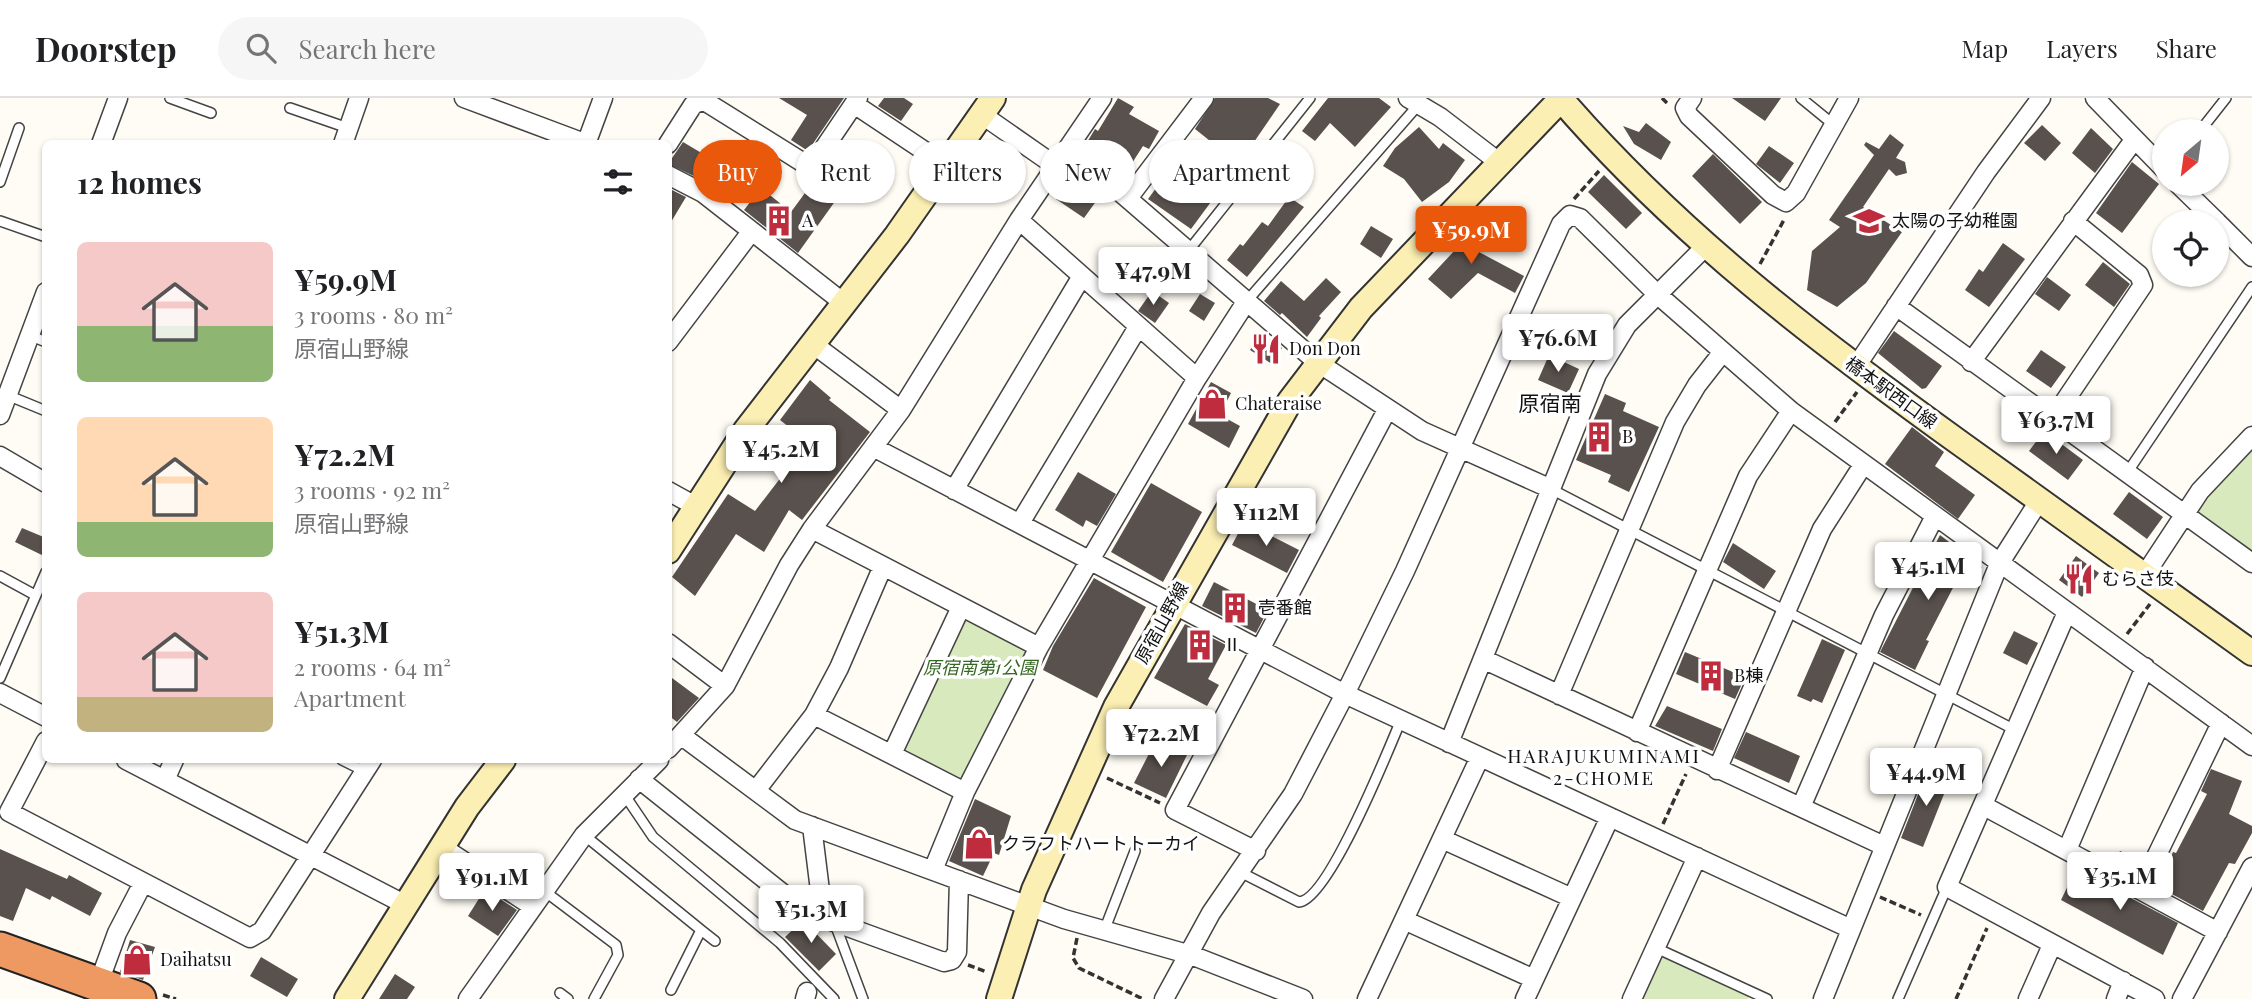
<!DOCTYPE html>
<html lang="en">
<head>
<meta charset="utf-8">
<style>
  body { margin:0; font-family:"Playfair Display","Noto Sans JP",serif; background:#f6f6f6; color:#202124; height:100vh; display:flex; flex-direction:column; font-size:26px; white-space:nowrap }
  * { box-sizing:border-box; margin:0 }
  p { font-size:23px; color:#757577 }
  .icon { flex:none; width:38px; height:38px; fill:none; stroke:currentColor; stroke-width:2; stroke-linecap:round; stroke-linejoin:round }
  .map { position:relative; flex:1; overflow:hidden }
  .drawer { position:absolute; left:42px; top:42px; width:630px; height:623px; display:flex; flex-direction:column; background:#fff; border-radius:10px; box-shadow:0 2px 5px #0004 }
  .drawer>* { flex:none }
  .hud { position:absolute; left:693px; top:42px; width:665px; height:63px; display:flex; gap:14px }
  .needle { width:46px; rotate:209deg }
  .controls { position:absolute; left:2152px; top:21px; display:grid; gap:14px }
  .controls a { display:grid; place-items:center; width:77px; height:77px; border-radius:50%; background:#fff; box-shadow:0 2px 5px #0004; font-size:35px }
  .price { position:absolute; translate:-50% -60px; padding:0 16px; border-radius:7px; background:#fff; color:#222; font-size:23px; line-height:46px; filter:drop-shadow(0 2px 4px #0008) }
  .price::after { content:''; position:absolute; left:50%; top:42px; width:21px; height:16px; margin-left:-10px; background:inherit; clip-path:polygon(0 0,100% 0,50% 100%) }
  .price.on { background:#ea580c; color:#fff }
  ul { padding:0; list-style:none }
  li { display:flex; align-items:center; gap:21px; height:175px; padding:0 35px }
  li span { display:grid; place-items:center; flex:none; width:196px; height:140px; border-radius:10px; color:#555 }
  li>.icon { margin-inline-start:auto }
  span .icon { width:84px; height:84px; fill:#fffc; stroke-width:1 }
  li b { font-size:30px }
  h2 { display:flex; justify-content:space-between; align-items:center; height:84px; padding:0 35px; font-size:30px }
  .chip { padding:0 24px; border-radius:32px; background:#fff; box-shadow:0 2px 5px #0004; font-size:24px; line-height:63px }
  .chip.on { background:#ea580c; color:#fff }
  header { display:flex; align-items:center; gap:42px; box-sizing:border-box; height:98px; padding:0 35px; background:#fff; border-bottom:2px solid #e0e0e0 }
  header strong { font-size:33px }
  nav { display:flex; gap:38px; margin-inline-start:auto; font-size:24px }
  .search { width:490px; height:63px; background:#f6f6f6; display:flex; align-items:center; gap:18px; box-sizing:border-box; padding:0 24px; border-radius:38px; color:#757577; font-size:26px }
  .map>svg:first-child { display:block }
  .green { fill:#d8e9be }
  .building { fill:#59514d }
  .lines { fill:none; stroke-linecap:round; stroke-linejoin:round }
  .lane-casing { stroke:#444; stroke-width:12 }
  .street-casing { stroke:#444; stroke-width:21 }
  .secondary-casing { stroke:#333; stroke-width:28 }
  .highway-casing { stroke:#222; stroke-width:37 }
  .path { stroke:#333; stroke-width:3.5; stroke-dasharray:7 3.5; stroke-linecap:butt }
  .lane { stroke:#fff; stroke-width:9 }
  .street { stroke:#fff; stroke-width:18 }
  .secondary { stroke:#fcefb3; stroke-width:24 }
  .highway { stroke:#ef9962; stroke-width:33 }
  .labels { text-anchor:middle; stroke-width:7; stroke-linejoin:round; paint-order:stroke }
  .poi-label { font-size:18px; fill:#111; stroke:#fff; text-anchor:start }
  .street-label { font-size:18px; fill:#111; stroke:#fff }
  .park-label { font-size:18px; font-style:italic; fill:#356822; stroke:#fff }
  .neighbourhood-label { font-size:19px; letter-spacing:2px; fill:#111; stroke:#fff }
  .quarter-label { font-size:21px; fill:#111; stroke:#fff }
</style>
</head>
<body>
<header>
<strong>Doorstep</strong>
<div class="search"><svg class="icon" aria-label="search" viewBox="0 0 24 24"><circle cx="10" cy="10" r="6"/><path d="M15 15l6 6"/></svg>Search here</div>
<nav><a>Map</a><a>Layers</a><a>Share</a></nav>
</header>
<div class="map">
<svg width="2252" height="901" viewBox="0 0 2252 901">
  <rect width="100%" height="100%" fill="#fffcf5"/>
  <path class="green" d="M2252,338V465L2184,417Z
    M961,509L1039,549L965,694L892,656Z
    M1656,850L1752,894L1748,901H1632Z"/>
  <path class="building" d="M779,0H844L808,53L791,42L807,17Z
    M884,0H904L913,6L901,23L878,8Z
    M1118,0L1134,9L1129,16L1159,33L1149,51L1143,48L1125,76L1112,67L1115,63L1086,46L1095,31L1098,33Z
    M1215,0H1268L1280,6L1239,66L1195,31Z
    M1328,0H1379L1391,9L1355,49L1330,25L1315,43L1302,33Z
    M1732,0H1781L1765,23Z
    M1646,25L1671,44L1661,62L1634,46L1623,28L1639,34Z
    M2042,27L2061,45L2045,63L2024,45Z
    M1419,29L1439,51L1443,45L1465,62L1449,84L1422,104L1404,81L1383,68L1395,50Z
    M2091,30L2113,51L2095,75L2072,55Z
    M1890,36L1904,47L1896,60L1905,64L1907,75L1896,78L1889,71L1863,109L1902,134L1866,185L1837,209L1807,192L1812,153L1840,129L1829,122L1874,57L1864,47L1866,44L1879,51Z
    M683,44L720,66L709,85L668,66Z
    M1187,48L1233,74L1191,131L1148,101Z
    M1769,48L1794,65L1780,85L1756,66Z
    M1713,56L1762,104L1740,126L1692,78Z
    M2132,64L2159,86L2122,135L2096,115Z
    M1604,77L1642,115L1626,131L1588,94Z
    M1070,82L1097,102L1084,120L1056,101Z
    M813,84L836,102L798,155L744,112L761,90L791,114Z
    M668,90L686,99L668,129Z
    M1289,99L1304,109L1247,179L1227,162L1240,146L1243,148L1262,124L1268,128Z
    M1463,125L1486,146L1479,154L1524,178L1515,195L1478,175L1451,201L1428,181L1456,151L1447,143Z
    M1371,128L1393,141L1381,160L1360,146Z
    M2003,145L2025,161L1989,209L1965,192L1979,171L1983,174Z
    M2103,164L2130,186L2114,209L2085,187Z
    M2047,179L2071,197L2059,213L2035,196Z
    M1326,180L1341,194L1319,218L1321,220L1307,239L1282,215L1280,217L1264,203L1281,183L1304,203Z
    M1152,193L1169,205L1155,225L1138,213Z
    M1200,196L1215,205L1204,223L1189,213Z
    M1894,233L1942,268L1926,290L1922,291L1878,255Z
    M1259,238H1264L1282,250L1272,266L1250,252Z
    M2041,252L2066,269L2051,290L2026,273Z
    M1549,257L1579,271L1568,295L1538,282Z
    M810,282L831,300L829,302L870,334L802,422L789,412L764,454L736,436L695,498L672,479L728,396L755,413L808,344L780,322Z
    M1211,284L1231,295L1220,317L1240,328L1229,350L1188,326Z
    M1605,296L1626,305L1623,313L1659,329L1629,394L1608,384L1611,377L1576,362Z
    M1912,329L1944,354L1935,368L1975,397L1958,421L1885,366Z
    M2044,333L2083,362L2068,382L2029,353Z
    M1078,374L1116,396L1097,428L1086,422L1083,429L1055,412Z
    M1151,385L1202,414L1163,484L1111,454Z
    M2129,394L2163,419L2147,441L2113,416Z
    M1244,424L1299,452L1287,475L1232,447Z
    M22,430L46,440V459L15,444Z
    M1940,437L1982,469L1968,486L1964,484L1962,488L1956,484L1926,542L1929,543L1915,572L1880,554Z
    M1733,445L1776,473L1764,491L1723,464Z
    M2076,458L2099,475L2082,499L2059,482Z
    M1094,480L1146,509L1097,600L1043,572L1053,548Z
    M1214,484L1268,512L1256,535L1202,508Z
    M1185,526L1226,547L1208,581L1219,587L1207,608L1154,580Z
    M2014,533L2038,545L2027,567L2003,555Z
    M1822,541L1845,552L1822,605L1813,601L1811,604L1797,598Z
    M1685,554L1745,579L1735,601L1676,576Z
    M668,577L699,600L677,624L668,617Z
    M1667,608L1722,631L1713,653L1655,628Z
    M1746,634L1800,658L1789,685L1734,660Z
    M1156,642L1187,657L1166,700L1134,685Z
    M1928,671L1950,681L1923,749L1901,740Z
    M2211,671L2242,683L2229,716L2252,728V735L2235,766L2229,765L2203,813L2159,789L2173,754L2176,755L2207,696L2201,693Z
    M975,701L1011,718L999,757L994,755L983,778L949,763Z
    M0,751L67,781L69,777L102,795L90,818L52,798L50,802L26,790L13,823L0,818Z
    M2120,753L2138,761L2132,775L2114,765Z
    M2076,771L2178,825L2163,857L2061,802Z
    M485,791L517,812L498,838L468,818Z
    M803,822L836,856L819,873L785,839Z
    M130,842L155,849L143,882L120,874Z
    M261,859L298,881L287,899L250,878Z
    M395,876L415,889L407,901H379Z"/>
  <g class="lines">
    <g class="lane-casing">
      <path id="lane" d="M170,0L211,15
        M1801,0L1834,27
        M290,10L348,30
        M2200,33L2226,0
        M0,84L19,30
        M0,123L46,139
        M1189,152L1310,0
        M1246,204L1420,5
        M29,237L46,244
        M7,297L46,313
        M2127,375L2252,189
        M1549,390L2017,633
        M0,478L35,497
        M0,580L46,474
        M342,662L364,673
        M624,696L653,739L780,845L834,901
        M584,737L701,832L671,892
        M1242,775L1299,804C1328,802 1388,653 1401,622
        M543,792L616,847L618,857L594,901
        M835,826L863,901
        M701,832L715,843
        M1104,833L1135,753
        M1656,850L1767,901
        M560,895L568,901
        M1898,901L1947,789"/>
    </g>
    <g class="street-casing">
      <path id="street" d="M464,0L587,46
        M1408,0L1440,19L1500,65
        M1692,0L1685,10L1689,18L1773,97L1786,104L1796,95L1849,0
        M2095,0L2165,72
        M854,6L947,68
        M981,16L1057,69
        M101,46L118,0
        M343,46L359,0
        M586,46L603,0
        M668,46L693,7L703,2L802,64L814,65L858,0
        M1069,50L1317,264L1422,333L1549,390
        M668,77L703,95L845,206
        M2178,86L2217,124
        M1129,99L1204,0
        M1019,122L1197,280
        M2217,124L2252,159
        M1896,208L2252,465
        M668,244L751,134
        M813,246L901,312
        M1971,264L2134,42
        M1855,270L1986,74L2041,0
        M0,317L46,194
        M2052,322L2143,187L2139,177L2073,123
        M873,349L1345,596L1851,831
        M0,358L46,385
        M954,392L1082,178
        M668,393L697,409
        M1020,425L1138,229
        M812,431L1039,549
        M2144,478L2200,393L2252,338
        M2067,514L1947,789L2155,901
        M668,545L725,588
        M1483,561L1884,748
        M0,595L46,619
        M1559,597L1675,324L1697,287L1722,255
        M814,617L965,694
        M1637,634L1748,378L1791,313
        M682,638L795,722L1064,821L1191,857L1303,901
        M46,643L9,714L250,840L262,833L372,662
        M1449,645L1597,276L1627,227L1706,148
        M668,651L725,588L789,467L812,431L901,312L1019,122L1102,0
        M892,656L961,509
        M126,662L404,806
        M1717,672L1822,431L1863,367
        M639,681L796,806L834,824L944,864L952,862L957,854L959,782
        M165,682L174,662
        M757,691L814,617L839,570L883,468
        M1984,708L2218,834
        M1801,709L1884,517L1935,418
        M812,728L823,817
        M1442,741L1572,800
        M442,749L532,808
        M2067,752L2145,569
        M1256,753L1175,712L1387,312
        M933,772L965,694L1039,549L1197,280L1246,204
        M2140,792L2221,625
        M1404,822L1534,881
        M98,887L117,835L143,785
        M468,901L584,737L659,662
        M805,901L807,894
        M1164,901L1211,815L1293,696L1345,596L1405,473L1561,126L1570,117L1580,120L1657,196L1791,313L2252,648
        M1367,901L1480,659
        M1525,901L1610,719
        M1632,901L1697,759
        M1823,901L1999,466L2039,403
        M2028,901L2052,847
        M2116,901L2123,883
        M2182,901L2252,769"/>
    </g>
    <g class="secondary-casing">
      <path id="secondary" d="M1560,0C1678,137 1818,243 1964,348C2060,417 2156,486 2252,555
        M668,453L746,332L897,137L993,0
        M347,901L467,709L503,662
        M999,901L1034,792L1116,609L1290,303L1361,210L1562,0"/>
    </g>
    <g class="highway-casing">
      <path id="highway" d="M0,851L139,901"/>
    </g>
    <path class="path" d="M1662,0L1669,7
      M1574,101L1599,73
      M1760,166L1785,120
      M1835,324L1857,294
      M2127,536L2150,506
      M1107,680L1160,705
      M1663,726L1686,676
      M1880,799L1921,817
      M1077,840L1073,860L1079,870L1143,901
      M968,867L987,874
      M163,897L176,901
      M1956,901L1987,830"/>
    <use href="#lane" class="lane"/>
    <use href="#street" class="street"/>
    <use href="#secondary" class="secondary"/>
    <use href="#highway" class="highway"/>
  </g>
  <defs>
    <g id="building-bare" transform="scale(2.415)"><path d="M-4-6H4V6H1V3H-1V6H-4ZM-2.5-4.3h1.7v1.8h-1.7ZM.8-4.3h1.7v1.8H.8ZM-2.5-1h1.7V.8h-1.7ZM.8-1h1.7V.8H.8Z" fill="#be2c3d" stroke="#fff" stroke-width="2.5" paint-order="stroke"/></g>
    <g id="school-bare" transform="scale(2.415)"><path d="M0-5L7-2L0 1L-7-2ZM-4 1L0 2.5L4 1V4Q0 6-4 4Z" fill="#be2c3d" stroke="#fff" stroke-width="2.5" paint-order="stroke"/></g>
    <g id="restaurant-bare" transform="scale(2.415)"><path d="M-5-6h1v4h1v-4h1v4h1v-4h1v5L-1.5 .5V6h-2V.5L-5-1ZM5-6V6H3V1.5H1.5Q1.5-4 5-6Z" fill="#be2c3d" stroke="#fff" stroke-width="2.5" paint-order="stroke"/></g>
    <g id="shop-bare" transform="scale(2.415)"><path d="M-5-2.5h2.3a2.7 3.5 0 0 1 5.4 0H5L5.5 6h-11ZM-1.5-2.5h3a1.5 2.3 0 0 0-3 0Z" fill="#be2c3d" stroke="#fff" stroke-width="2.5" paint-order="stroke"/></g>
  </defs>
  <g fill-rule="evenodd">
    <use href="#building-bare" x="779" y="123"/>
    <use href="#school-bare" x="1869" y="123"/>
    <use href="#restaurant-bare" x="1266" y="251"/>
    <use href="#shop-bare" x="1212" y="306"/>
    <use href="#building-bare" x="1599" y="339"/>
    <use href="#restaurant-bare" x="2079" y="481"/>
    <use href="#building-bare" x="1235" y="510"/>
    <use href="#building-bare" x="1200" y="547"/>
    <use href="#building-bare" x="1711" y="578"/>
    <use href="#shop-bare" x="979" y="746"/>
    <use href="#shop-bare" x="137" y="862"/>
  </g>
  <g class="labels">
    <g class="poi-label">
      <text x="802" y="129">A</text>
      <text x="1892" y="129">太陽の子幼稚園</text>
      <text x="1289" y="257">Don Don</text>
      <text x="1235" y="312">Chateraise</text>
      <text x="1622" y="345">B</text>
      <text x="2102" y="487">むらさ伎</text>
      <text x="1258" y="516">壱番館</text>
      <text x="1223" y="553">Ⅱ</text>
      <text x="1734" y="584">B棟</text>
      <text x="1002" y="752">クラフトハートトーカイ</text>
      <text x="160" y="868">Daihatsu</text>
    </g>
    <g class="street-label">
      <text transform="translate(1891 295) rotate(36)" y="6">橋本駅西口線</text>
      <text transform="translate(1162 525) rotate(-61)" y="6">原宿山野線</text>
    </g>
    <g class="park-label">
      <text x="980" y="576">原宿南第1公園</text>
    </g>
    <g class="neighbourhood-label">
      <text x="1604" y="665">HARAJUKUMINAMI<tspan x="1604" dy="22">2-CHOME</tspan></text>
    </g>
    <g class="quarter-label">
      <text x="1550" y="313">原宿南</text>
    </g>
  </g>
</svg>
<div class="controls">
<a><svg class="needle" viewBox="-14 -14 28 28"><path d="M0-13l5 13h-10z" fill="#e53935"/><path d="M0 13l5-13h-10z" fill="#757577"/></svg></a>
<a><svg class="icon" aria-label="locate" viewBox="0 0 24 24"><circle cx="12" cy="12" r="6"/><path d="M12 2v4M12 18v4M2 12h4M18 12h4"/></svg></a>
</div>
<b class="price on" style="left:1471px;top:168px">¥59.9M</b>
<b class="price" style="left:1153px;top:209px">¥47.9M</b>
<b class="price" style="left:1558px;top:276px">¥76.6M</b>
<b class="price" style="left:2056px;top:358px">¥63.7M</b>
<b class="price" style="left:781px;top:387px">¥45.2M</b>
<b class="price" style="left:1266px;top:450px">¥112M</b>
<b class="price" style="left:1928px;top:504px">¥45.1M</b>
<b class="price" style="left:1161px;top:671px">¥72.2M</b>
<b class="price" style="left:1926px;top:710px">¥44.9M</b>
<b class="price" style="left:2120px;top:814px">¥35.1M</b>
<b class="price" style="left:492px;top:815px">¥91.1M</b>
<b class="price" style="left:811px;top:847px">¥51.3M</b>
<div class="hud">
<a class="chip on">Buy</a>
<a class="chip">Rent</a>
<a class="chip">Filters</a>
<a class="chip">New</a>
<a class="chip">Apartment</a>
</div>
<section class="drawer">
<h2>12 homes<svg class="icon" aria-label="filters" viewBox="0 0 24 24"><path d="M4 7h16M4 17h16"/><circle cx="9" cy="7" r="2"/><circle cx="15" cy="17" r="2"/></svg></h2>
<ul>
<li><span style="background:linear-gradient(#f6c9c9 60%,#8fb573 0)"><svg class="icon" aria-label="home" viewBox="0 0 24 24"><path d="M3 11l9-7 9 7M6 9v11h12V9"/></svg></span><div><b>¥59.9M</b><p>3 rooms · 80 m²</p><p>原宿山野線</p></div></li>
<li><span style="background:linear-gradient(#ffd9b3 75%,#8fb573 0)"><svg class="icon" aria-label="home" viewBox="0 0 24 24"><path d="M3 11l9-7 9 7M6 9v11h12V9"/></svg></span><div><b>¥72.2M</b><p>3 rooms · 92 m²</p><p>原宿山野線</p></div></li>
<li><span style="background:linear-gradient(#f6c9c9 75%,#c2b280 0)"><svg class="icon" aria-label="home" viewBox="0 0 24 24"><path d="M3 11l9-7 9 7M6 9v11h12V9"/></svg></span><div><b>¥51.3M</b><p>2 rooms · 64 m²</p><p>Apartment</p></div></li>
</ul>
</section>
</div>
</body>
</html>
